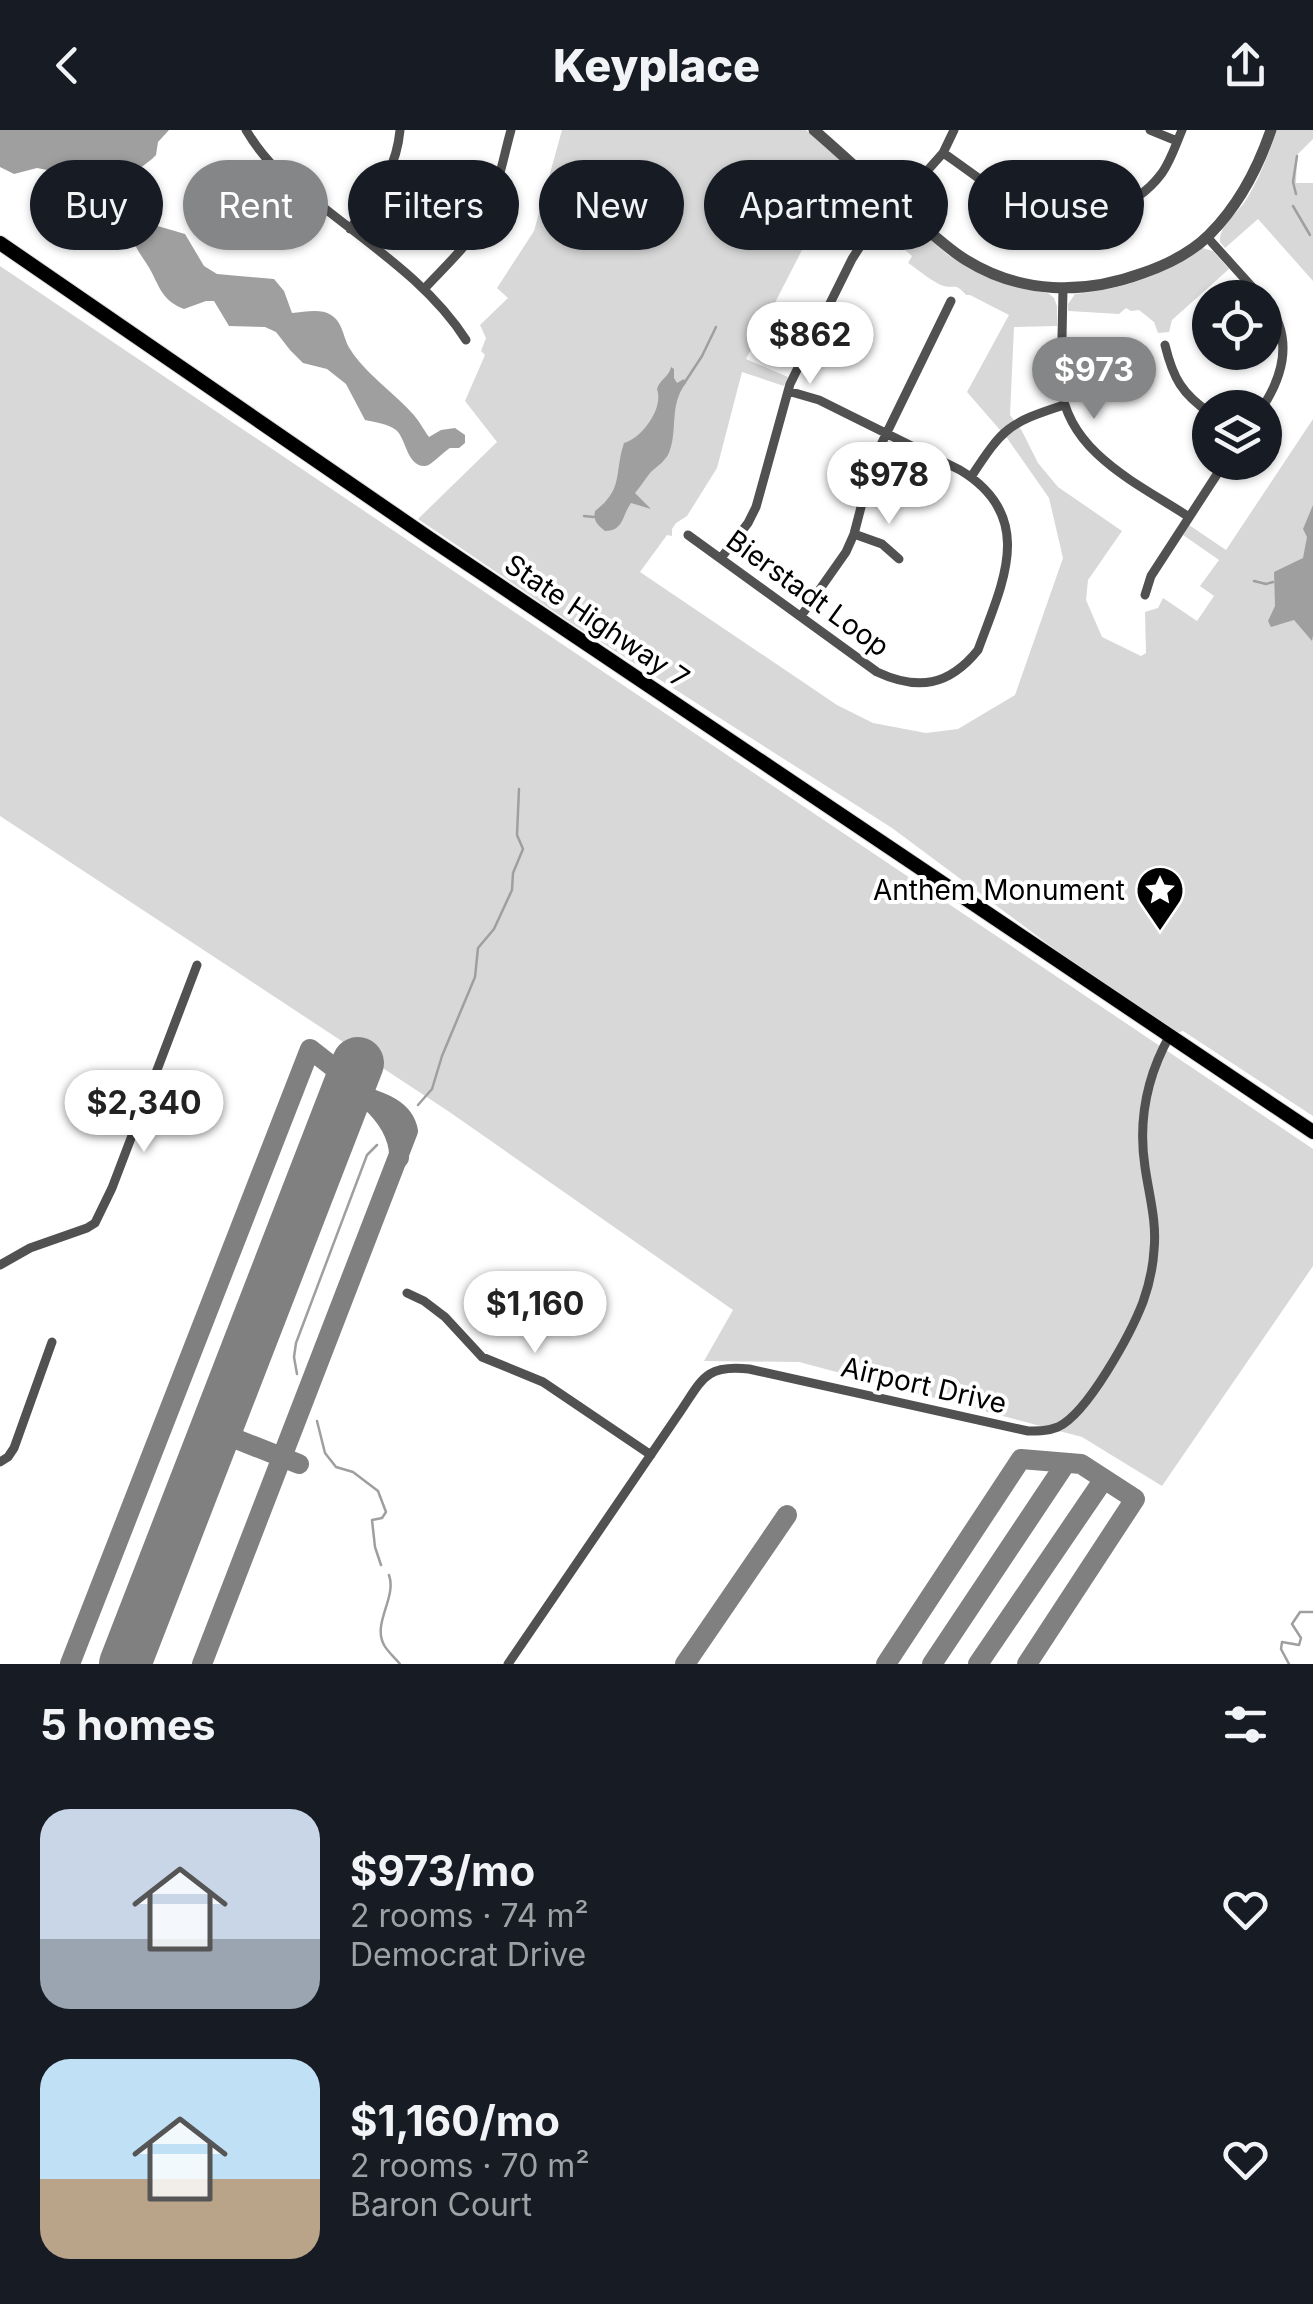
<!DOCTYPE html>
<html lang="en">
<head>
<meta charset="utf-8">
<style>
  body { margin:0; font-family:Inter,sans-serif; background:#242831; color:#f1f3f6; height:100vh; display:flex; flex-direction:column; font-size:38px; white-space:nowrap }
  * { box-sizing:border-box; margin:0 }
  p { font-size:32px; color:#9ea1a6 }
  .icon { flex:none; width:55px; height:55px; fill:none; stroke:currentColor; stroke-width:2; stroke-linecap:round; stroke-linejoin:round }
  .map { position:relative; height:1534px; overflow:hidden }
  .sheet { display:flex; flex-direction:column; background:#171b24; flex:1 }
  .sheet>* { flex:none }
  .hud { position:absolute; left:30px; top:30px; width:1255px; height:90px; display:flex; gap:20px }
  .buttons { position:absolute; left:1192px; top:150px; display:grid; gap:20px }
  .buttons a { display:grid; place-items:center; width:90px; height:90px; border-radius:50%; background:#171b24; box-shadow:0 2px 8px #0004; font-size:50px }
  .price { position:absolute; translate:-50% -85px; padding:0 22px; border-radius:35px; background:#fff; color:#222; font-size:32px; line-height:65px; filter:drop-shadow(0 2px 5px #0008) }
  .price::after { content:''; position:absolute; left:50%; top:60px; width:30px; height:22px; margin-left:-15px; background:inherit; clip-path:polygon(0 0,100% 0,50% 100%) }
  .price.on { background:#858687; color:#fff }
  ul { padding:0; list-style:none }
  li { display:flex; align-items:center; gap:30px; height:250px; padding:0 40px }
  li span { display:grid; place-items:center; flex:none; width:280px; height:200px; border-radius:30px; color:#555 }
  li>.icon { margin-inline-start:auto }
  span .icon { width:120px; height:120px; fill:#fffc; stroke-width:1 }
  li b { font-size:42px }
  h2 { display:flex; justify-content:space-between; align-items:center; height:120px; padding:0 40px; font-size:42px }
  .pill { padding:0 35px; border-radius:45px; background:#171b24; box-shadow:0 2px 8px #0004; font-size:35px; line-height:90px }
  .pill.on { background:#858687; color:#fff }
  header { display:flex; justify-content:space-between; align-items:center; height:130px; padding:0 40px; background:#171b24; font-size:45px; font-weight:800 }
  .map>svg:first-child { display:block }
  .green { fill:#d8d8d8 }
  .water { fill:#9f9f9f }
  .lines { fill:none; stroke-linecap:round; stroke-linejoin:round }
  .stream { stroke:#9f9f9f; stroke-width:2.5 }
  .taxiway { stroke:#808080; stroke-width:20 }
  .runway { stroke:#808080; stroke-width:52 }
  .primary-casing { stroke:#dbdbdb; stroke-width:16 }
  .minor { stroke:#515151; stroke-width:9 }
  .tertiary { stroke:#515151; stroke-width:11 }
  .primary { stroke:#000; stroke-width:14 }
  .labels { text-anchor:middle; stroke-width:8; stroke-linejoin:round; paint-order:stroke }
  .street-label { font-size:28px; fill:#000; stroke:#fff }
  .poi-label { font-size:28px; fill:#000; stroke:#fff; text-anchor:end }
</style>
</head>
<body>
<header><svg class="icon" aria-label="back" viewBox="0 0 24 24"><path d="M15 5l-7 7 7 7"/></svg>Keyplace<svg class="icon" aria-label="share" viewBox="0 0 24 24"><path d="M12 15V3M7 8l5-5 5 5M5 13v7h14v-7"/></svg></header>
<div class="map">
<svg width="1313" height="1534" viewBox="0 0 1313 1534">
  <rect width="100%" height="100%" fill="#fff"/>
  <path class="green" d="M562,0H806L885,71L884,82L874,93L839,61L819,87L746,229L788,247L784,256L742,242L717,338L687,386L676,393L672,399V406L667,405L640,442L837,575L873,593L926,603L958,599L1015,565L1063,428L1049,368L1007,308L967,262L1009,185L970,165H966C955,152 956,159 944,156C935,154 916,138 908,133L912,126L882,100C890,92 895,84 907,89L948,125L964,135L1024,159L1048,163L1054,168L1057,176V196L1014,197L1010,285L1022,301L1038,333L1058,357L1122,401L1088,450L1086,470L1102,507L1141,526L1146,523L1145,482L1158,478L1163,468L1197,491L1214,466L1200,456L1219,430L1183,405L1189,395L1226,420L1313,289V986L1183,901L1170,905L892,698L568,491L418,389L497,312L465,271L485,225L481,221L486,208L480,195L508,168L497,158L534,101Z
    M1277,0H1313V9L1297,25L1296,53H1313V151L1258,89L1225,118L1220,112C1219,96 1235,85 1244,73C1259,50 1268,25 1277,0Z
    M1202,118L1213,121L1229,139L1172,190L1169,202L1158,203L1154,192L1139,180L1131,181L1126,178L1119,184L1068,181V174L1075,164C1129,158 1157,147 1202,118Z
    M0,136L1313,1019V1136L1162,1356L1082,1307L799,1232L704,1231L733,1180L448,981L0,686Z"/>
  <path class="water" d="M0,0H169L158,12L156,25L152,29L139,39L116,40L102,55V64L110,72L99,96L94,90C34,100 64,66 47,40L37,38L14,44L0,37Z
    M144,92L185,104L204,136L217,144L274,149L284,161L292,183C304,182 321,178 331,185C343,192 343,208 350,219C365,243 392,261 411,282C419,290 423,299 429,307L441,300L455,298L465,305V313L459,318H450C443,322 431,336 425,336C407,337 406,308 396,300C389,294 374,292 365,290L346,254L327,239L303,233L290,220L276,202L265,197L229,196L214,171H206L184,179C164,171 161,161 152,143C147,133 140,125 135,115Z
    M671,237L674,239V248L677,253L684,249L686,253C668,276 679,302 668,325C663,333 656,337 650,343C645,349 641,356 635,363L651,379L631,373C622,385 624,401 605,401C597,395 593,390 595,381C624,359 614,343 624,313C642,308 664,278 657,259C660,249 669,247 671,237Z
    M1313,375V506L1312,511L1294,490L1271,497L1268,491L1275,476L1274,442L1303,428L1307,407L1303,399Z"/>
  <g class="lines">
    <path class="stream" d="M1296,64L1293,52L1297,26
      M1293,76L1310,105
      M685,252L702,226L716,197
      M584,386L594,387
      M1254,451L1266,454L1273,452
      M418,975L432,959L442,926L475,847L478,818L494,799L512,760L513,743L523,719L517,705L519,659
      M297,1244L294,1227L296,1213L367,1025L377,1015
      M317,1291L325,1323L336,1337L353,1342L378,1361L386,1382L382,1388L372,1390L375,1417L381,1435
      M389,1445C397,1468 372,1493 384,1515C388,1522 395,1528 400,1534
      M1289,1534L1281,1519L1282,1512L1299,1515L1301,1508L1292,1494L1300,1482H1313"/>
    <path class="taxiway" d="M370,971C386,985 400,1006 399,1028
      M216,1301L299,1334
      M70,1534L310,919L351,951
      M202,1534L408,1001C403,974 371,970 347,961
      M685,1534L787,1385
      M886,1534L1021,1329L1081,1334L1135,1369L1027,1534
      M932,1534L1066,1333
      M978,1534L1104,1349"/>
    <path class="runway" d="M125,1534L358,933"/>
    <g class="primary-casing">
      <path id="primary" d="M0,113L429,408L1313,1002"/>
    </g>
    <path class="minor" d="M246,0C268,37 289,51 323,77C373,117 431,155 466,210
      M1150,0L1177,11
      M943,23C968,39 1009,74 1035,82C1080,96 1134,81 1162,43C1171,30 1176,14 1182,0
      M350,99C374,65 396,44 400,0
      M1207,107L1262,168
      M424,159C447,134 476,109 489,77C499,53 504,25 511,0
      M1063,159L1061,256C1068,323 1139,354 1189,387
      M1165,215C1173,248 1182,264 1210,283
      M1262,278C1285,243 1293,205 1265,170
      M971,347C1003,298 1008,293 1064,275
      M854,404L882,414L899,429
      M688,405L877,542C918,561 949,556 978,520C1002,454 1038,387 960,340L819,270L788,261
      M721,428L748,393L756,377L790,254L852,129L861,115L943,23L954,0
      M1145,465L1151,446L1225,332
      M801,486L846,422L854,404L873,331L951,171
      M0,1135L30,1118L87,1098L95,1093L112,1058L197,835
      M407,1163L424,1171L445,1187L482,1227L543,1252L651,1325
      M0,1332L8,1327L14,1318L52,1212
      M508,1534L680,1282C702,1250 705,1234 749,1239L1028,1301C1039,1301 1048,1301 1058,1297C1088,1283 1131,1203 1143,1172C1149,1155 1153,1138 1154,1120C1157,1092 1149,1065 1145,1037C1138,991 1147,946 1170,905"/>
    <path class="tertiary" d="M814,0C851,32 886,66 924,97C937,108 951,121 966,130C1021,164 1083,165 1143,143C1166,135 1191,123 1209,105C1238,76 1258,38 1271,0"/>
    <use href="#primary" class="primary"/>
  </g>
  <defs>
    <g id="sight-pin" transform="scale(2.5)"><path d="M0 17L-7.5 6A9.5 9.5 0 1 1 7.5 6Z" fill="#000" stroke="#fff"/><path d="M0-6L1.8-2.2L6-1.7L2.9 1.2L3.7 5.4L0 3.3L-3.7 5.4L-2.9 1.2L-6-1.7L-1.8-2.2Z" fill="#fff"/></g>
  </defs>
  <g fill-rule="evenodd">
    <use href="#sight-pin" x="1160" y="760"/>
  </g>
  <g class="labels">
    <g class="street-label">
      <text transform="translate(808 463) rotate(36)" y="10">Bierstadt Loop</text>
      <text transform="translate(597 491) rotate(34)" y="10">State Highway 7</text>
      <text transform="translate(924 1255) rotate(13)" y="10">Airport Drive</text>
    </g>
    <g class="poi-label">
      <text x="1125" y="770">Anthem Monument</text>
    </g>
  </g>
</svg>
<div class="buttons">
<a><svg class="icon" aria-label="locate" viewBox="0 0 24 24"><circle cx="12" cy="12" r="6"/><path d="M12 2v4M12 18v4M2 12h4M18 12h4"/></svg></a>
<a><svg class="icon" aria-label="layers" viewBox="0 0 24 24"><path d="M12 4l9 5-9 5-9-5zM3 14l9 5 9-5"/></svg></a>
</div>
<b class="price" style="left:810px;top:257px">$862</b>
<b class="price on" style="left:1094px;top:292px">$973</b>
<b class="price" style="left:889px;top:397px">$978</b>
<b class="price" style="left:144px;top:1025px">$2,340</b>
<b class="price" style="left:535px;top:1226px">$1,160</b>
<div class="hud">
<a class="pill">Buy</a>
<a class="pill on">Rent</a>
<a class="pill">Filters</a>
<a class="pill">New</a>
<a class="pill">Apartment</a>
<a class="pill">House</a>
</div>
</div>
<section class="sheet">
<h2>5 homes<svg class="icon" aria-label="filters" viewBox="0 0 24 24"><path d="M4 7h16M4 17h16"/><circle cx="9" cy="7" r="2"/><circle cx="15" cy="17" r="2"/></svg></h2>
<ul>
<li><span style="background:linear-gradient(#c9d6e8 65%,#9aa5b1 0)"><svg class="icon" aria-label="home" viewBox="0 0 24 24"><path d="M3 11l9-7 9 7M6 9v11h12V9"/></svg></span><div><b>$973/mo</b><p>2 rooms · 74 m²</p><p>Democrat Drive</p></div><svg class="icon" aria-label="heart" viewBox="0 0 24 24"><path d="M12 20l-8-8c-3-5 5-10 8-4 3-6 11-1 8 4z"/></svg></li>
<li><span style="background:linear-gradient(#bfe0f5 60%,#b9a48a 0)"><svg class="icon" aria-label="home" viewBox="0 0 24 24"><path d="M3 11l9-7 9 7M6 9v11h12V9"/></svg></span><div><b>$1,160/mo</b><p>2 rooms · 70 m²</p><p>Baron Court</p></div><svg class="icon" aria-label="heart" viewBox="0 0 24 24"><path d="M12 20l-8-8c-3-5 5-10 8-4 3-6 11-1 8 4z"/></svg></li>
</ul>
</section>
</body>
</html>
